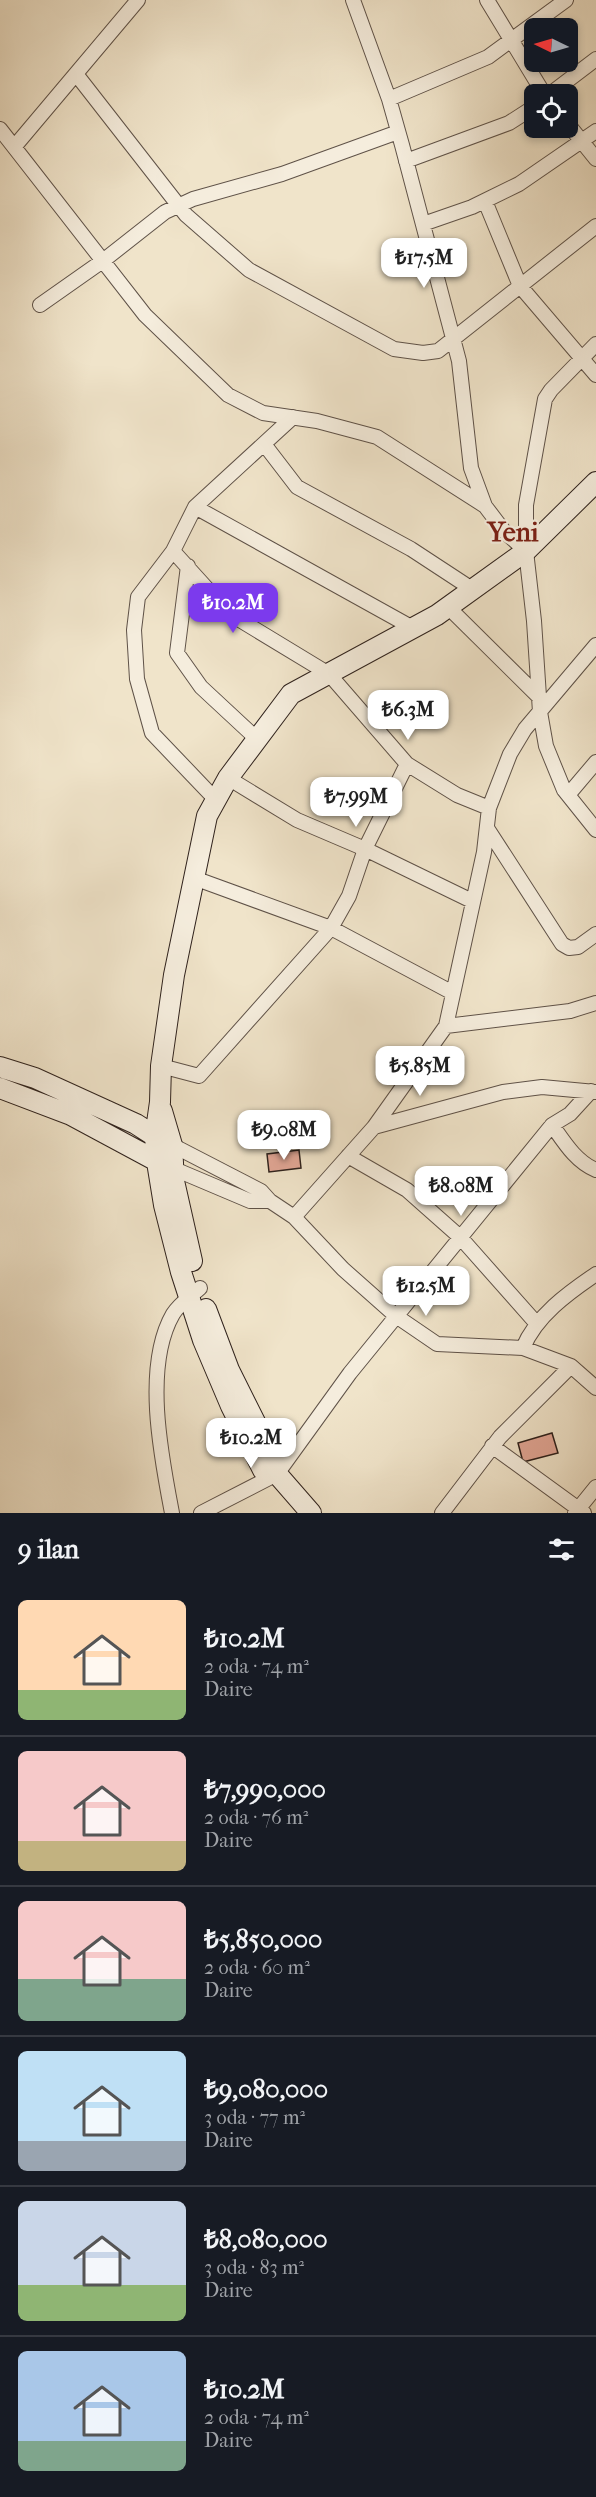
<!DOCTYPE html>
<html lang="tr">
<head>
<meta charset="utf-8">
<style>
  body { margin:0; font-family:"IM FELL French Canon",serif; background:#242831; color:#f1f3f6; height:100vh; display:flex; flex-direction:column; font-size:22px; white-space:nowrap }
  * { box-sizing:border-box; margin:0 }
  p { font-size:20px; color:#9ea1a6 }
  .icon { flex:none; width:33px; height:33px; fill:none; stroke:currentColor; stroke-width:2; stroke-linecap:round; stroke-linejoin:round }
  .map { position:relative; height:1513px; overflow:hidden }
  .details { display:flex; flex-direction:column; background:#171b24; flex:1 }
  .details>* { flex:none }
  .needle { width:39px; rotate:275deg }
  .buttons { position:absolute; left:524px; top:18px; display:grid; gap:12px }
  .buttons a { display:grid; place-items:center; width:54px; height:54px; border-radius:9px; background:#171b24; box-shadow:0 3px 9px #0003; font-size:30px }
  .price { position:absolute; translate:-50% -51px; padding:0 14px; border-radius:12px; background:#fff; color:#222; font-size:20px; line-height:39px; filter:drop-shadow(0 2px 3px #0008) }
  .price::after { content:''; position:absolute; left:50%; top:36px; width:18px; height:14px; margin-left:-9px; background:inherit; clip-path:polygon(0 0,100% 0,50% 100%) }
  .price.selected { background:#7c3aed; color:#fff }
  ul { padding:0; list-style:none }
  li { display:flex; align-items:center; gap:18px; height:150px; padding:0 18px }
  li+li { border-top:2px solid #363941 }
  li span { display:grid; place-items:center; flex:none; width:168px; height:120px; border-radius:9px; color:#555 }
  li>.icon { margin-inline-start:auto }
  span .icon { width:72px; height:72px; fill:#fffc; stroke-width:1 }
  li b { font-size:26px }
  h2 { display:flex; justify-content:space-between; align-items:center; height:72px; padding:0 18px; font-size:26px }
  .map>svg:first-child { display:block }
  .building { fill:#e1a695; stroke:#2f221d; stroke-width:1.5 }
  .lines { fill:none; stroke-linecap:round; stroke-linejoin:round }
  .street-casing { stroke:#5f5248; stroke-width:16 }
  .secondary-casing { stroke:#2f221d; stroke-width:22 }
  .street { stroke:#f5eddd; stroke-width:14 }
  .secondary { stroke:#f5eddd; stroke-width:20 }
  .labels { text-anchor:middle; stroke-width:4.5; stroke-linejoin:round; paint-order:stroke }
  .district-label { font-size:26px; font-weight:bold; fill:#7a1f14; stroke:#f5eddd }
</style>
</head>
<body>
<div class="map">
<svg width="596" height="1513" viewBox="0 0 596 1513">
  <rect width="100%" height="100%" fill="#f0e4ca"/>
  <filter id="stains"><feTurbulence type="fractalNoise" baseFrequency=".00333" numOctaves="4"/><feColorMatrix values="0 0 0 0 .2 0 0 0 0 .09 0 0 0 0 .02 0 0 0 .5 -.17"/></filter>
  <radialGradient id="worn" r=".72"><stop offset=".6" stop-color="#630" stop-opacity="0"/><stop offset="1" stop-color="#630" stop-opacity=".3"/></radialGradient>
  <path class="building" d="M299,1150L301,1168L269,1172L267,1154Z
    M552,1433L558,1453L523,1462L518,1443Z"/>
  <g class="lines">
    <g class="street-casing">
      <path id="street" d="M353,0L389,99L402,145L459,361L471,468L485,506L504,531L526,551
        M487,0L544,94
        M76,74L186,215L249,270L394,349L423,353L438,351L596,226
        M550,94L596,59
        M389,99L488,57L566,0
        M567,123L596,159
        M0,129L145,315L228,395L263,413L317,421L377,437L485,506
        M15,146L138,0
        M406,161L509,123L534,107
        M485,201L520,286L596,375
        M423,224L472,207L519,184L596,131
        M40,305L104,260L165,212L193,199L282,174L398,132
        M596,344L551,390L545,399L526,505V551L534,621L540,712L546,746L564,790L596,830
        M264,444L297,487L411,549L472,589
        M195,507L413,628
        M173,551L230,614L329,674L407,764L457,795L489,808
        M188,566L177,653L201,687L257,739
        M448,607L539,697
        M228,778L297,820L365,849L472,901
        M568,795L596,762
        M216,800L152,733L137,679L134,630L138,597L173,551L195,507L293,417
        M487,828L562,944L569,948L578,947L596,934
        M194,878L331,928L453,993
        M446,1026L570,1011L596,1003
        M161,1066L199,1076L331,928L349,896L365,849L407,764
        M552,1125C564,1142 576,1162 596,1170
        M374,1127L446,1026L484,852L489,808L510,754L525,729L596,645
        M172,1145L261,1191L270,1201L294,1217L343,1269L396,1316L437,1344L523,1348L571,1366L596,1388
        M348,1156L407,1190L460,1237L537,1324
        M172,1168L250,1201H270
        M294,1217L374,1127L503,1092L542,1087L596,1092
        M523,1348C536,1316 568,1293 596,1274
        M492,1446L584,1513
        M172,1513C161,1456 143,1366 173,1314C179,1304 191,1296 200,1288
        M201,1513L277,1474L350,1373L552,1125L570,1114L591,1091
        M442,1513L500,1437L571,1366
        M575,1513L596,1487"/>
    </g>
    <g class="secondary-casing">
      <path id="secondary" d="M0,1067L35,1078L136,1124L164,1142
        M0,1088L71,1115L166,1166
        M162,1111L172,1145L174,1181L192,1261
        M206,1309L229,1370L272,1456L277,1474L311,1513
        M277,1474L263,1470L231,1406L203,1340L181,1272L164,1205L157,1162L155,1137L160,1102L161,1066L174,975L207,816L228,778L291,694L437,615L526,551L596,482"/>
    </g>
    <use href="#street" class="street"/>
    <use href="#secondary" class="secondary"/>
  </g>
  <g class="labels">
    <g class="district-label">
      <text x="513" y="541">Yeni</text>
    </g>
  </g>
  <rect width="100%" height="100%" filter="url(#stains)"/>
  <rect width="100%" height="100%" fill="url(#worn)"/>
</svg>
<div class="buttons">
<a><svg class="needle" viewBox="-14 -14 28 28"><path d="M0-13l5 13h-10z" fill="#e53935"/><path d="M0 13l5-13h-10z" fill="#9ea1a6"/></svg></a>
<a><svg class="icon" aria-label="locate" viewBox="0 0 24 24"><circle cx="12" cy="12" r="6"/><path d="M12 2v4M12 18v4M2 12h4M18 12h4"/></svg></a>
</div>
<b class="price" style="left:424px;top:289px">₺17.5M</b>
<b class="price selected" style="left:233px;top:634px">₺10.2M</b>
<b class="price" style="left:408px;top:741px">₺6.3M</b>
<b class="price" style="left:356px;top:828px">₺7.99M</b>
<b class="price" style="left:420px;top:1097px">₺5.85M</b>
<b class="price" style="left:284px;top:1161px">₺9.08M</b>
<b class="price" style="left:461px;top:1217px">₺8.08M</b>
<b class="price" style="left:426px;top:1317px">₺12.5M</b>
<b class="price" style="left:251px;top:1469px">₺10.2M</b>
</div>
<section class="details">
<h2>9 ilan<svg class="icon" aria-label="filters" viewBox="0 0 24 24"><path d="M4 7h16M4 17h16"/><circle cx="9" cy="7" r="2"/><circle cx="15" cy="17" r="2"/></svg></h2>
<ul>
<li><span style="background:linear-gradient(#ffd9b3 75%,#8fb573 0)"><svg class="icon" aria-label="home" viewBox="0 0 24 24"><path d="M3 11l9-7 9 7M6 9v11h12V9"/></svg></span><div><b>₺10.2M</b><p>2 oda · 74 m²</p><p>Daire</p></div></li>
<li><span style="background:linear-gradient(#f6c9c9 75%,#c2b280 0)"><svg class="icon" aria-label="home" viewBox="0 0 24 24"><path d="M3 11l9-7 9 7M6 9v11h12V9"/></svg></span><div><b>₺7,990,000</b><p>2 oda · 76 m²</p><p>Daire</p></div></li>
<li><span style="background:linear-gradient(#f6c9c9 65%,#7fa58c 0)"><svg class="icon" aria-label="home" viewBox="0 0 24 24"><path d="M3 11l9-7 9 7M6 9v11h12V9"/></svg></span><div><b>₺5,850,000</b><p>2 oda · 60 m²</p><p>Daire</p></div></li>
<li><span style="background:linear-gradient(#bfe0f5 75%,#9aa5b1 0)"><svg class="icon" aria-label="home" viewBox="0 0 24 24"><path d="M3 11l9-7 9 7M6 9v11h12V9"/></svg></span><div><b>₺9,080,000</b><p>3 oda · 77 m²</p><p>Daire</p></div></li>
<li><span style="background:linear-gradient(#c9d6e8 70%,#8fb573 0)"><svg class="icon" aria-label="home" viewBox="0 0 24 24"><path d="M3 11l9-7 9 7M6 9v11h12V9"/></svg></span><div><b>₺8,080,000</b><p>3 oda · 83 m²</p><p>Daire</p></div></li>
<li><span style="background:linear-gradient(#a9c7e8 75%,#7fa58c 0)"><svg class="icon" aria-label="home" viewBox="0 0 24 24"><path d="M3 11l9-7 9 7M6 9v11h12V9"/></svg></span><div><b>₺10.2M</b><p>2 oda · 74 m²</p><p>Daire</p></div></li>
</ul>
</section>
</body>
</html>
